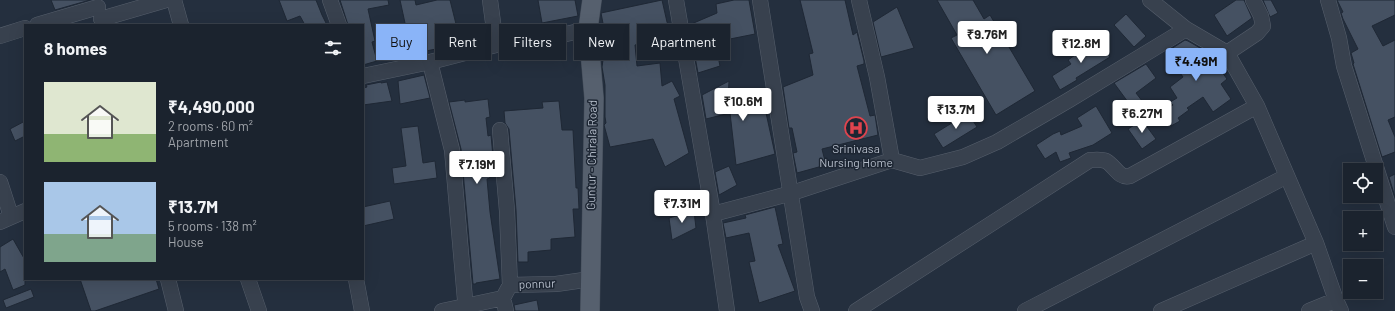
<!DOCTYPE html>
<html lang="en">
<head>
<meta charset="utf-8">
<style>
  body { margin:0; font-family:Barlow,sans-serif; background:#282f3a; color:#f1f3f6; height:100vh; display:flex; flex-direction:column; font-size:15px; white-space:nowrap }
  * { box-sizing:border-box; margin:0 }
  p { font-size:13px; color:#a0a4aa }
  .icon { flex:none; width:22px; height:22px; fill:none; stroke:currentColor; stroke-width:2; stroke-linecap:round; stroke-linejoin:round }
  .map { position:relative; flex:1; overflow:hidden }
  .details { position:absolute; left:24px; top:24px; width:340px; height:256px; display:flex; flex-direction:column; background:#1b232e; border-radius:0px; box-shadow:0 4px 16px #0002,0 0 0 1px #39404a }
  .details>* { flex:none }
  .guide { position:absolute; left:376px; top:24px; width:380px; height:36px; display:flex; gap:8px }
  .fabs { position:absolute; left:1343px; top:163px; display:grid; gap:8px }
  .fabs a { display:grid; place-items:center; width:40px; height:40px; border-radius:0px; background:#1b232e; box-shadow:0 4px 16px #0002,0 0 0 1px #39404a; font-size:20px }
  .price { position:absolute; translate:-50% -34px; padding:0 9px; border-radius:4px; background:#fff; color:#222; font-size:13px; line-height:26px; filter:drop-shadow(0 1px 2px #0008) }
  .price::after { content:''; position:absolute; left:50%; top:24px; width:12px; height:9px; margin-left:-6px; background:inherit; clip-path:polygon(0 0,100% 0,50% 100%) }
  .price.current { background:#8ab4f8; color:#111 }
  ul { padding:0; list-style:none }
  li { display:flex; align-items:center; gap:12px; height:100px; padding:0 20px }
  li span { display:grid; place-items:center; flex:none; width:112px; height:80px; border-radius:0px; color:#555 }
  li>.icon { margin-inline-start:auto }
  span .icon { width:48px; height:48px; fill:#fffc; stroke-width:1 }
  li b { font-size:17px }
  h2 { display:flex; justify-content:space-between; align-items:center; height:48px; padding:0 20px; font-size:17px }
  .tag { padding:0 14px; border-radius:0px; background:#1b232e; box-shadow:0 4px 16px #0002,0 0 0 1px #39404a; font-size:14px; line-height:36px }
  .tag.current { background:#8ab4f8; color:#111 }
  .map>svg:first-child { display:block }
  .building { fill:#455162; stroke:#1f2835 }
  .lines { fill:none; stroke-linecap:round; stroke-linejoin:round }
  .minor-casing { stroke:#565f6c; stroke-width:16 }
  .major-casing { stroke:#414a57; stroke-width:20 }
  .minor { stroke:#38414e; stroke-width:15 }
  .major { stroke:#56606e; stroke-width:19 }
  .labels { text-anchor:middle; stroke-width:3; stroke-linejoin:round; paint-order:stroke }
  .poi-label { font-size:12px; fill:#b4bcc9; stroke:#1d2633 }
  .street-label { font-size:12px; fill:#b4bcc9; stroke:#1d2633 }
</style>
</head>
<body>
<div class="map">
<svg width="1395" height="311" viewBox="0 0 1395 311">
  <rect width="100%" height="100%" fill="#242f3e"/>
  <path class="building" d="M51,0H90L55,10Z
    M279,0H316L322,15L327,25H305L300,16L287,21Z
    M340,0H388L389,5L368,9L375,41L372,42L377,61L363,65V25H348Z
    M400,0H415L416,5L437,0H450L461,44L426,51L424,44L405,47L403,38L408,37Z
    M538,0H575L578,16L542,23Z
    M662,0L667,22L673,35L635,45L637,66L660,63L662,86L672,81L680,96L674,99L689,153L665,167L653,139L610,147L604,125L606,123L605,117V85L602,67L606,39L601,13Z
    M734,0H749L755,34L715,42L720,66L698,73L689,25L717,13L716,4Z
    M800,0H845L853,35L857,32L864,61V64L857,66L870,116L875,115L878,135L822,149L826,165L797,173L793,153L797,152L792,128H789L783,87L813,75L809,54L813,53Z
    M937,0H973L984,19L990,15L1035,91L996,115L951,38L957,35Z
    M1236,0H1244L1252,18L1227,36L1214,15Z
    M1263,0H1271L1278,13L1270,17Z
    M1337,0H1395V15L1372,26L1383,46L1395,40V117L1388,120L1395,137V152L1382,157L1353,64L1354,63L1351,53L1358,49L1343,19L1341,13L1343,12Z
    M897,7L914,48L881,57L873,22Z
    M1126,14L1146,36L1134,47L1114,25Z
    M1098,39L1110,57L1076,78L1077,80L1060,90L1052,76L1071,64L1068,60Z
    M1185,40L1188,41L1214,56L1212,58L1227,79L1221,84L1231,99L1213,112L1203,97L1187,108L1189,110L1178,118L1180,121L1171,126L1162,111L1173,105L1170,102L1177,98L1170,87L1183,77L1178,70L1182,67L1171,49Z
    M1146,64L1156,78L1136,93L1146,106L1136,113L1114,83Z
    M424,75L430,98L400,104L398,81Z
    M729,81L728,100L761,90L775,154L736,165L730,113L706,119L702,95Z
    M381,82V83L387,82L392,101L363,105V88L367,87L366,85Z
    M488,99L490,117L486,118L488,136L491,135L493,157L487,158L490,178L487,179L490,212L500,279L476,283V284H473L461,149L449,102L465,100V102Z
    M559,101L562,130H573L576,188H578L579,209H573L575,237L551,239V250L528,252V262H518L516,210L509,129L505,123L504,111L543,108L542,102Z
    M1096,106L1112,133L1093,145L1069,153L1071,158L1060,162L1056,152L1045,159L1036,145L1053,134L1060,131L1061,135L1082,126L1077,118Z
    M968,113L977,127L943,148L934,134Z
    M1142,120L1156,139L1142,149L1128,129Z
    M25,121V136L15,141L10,129Z
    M418,126L423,163L435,161L437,178L394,184L392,168L406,166L401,128Z
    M729,166L737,185L719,195L715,172Z
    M1395,174V197L1389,177Z
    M390,201L394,219L363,226V207Z
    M775,207L783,244L778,245L795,291L759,303L749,262L755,261L749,233L726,238L723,223L746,218L745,215Z
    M694,211L696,228L672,240L669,218Z
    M13,239L25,260V285L13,290L5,269L0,272V247Z
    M80,279H156L159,289L95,311H91Z
    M31,289L34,297L6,308L3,300Z
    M537,300L539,311H515L514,305Z"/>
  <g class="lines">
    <g class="minor-casing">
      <path id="minor" d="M174,0L181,25
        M330,0L339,25
        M490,0L496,45
        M676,0L713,214L727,311
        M760,0L807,297L812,311
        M859,0L877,77L892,160
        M1150,0L1186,29L1227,53L1257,106L1316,243L1336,300L1341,311
        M1328,0L1339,38L1344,66L1395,227
        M101,19L166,0
        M37,25L98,7
        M0,36L25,28
        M1227,53L1257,33L1263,26L1261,16L1253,0
        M430,62L452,150L466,311
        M363,76L430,62L496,45L531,42L588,29
        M500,130L507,211L510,285
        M0,182L11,216
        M713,214L792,193L892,160L920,168L963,157L997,142L1069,100L1186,29
        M0,222L25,211
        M168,279L176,311
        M248,279L259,311
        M356,279L362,311
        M442,311L503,298
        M506,311L503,298L510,285L556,284L591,279
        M856,311L1090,160C1095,160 1101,159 1106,161C1115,166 1119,179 1130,176L1257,106
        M1025,311L1287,176
        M1161,311L1316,243
        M1309,311L1336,300"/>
    </g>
    <g class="major-casing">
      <path id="major" d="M590,311L594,98L588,29L592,0"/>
    </g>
    <use href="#minor" class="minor"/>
    <use href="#major" class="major"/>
  </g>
  <defs>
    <g id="hospital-ring" transform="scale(1.15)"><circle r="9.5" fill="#1d2633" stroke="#e0444e" stroke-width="1.5"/><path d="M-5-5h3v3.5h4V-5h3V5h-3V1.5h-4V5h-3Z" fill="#e0444e"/></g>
  </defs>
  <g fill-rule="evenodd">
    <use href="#hospital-ring" x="856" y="128"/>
  </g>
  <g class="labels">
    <g class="poi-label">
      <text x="856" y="153">Srinivasa<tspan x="856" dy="14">Nursing Home</tspan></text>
    </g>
    <g class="street-label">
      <text transform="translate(592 155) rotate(-89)" y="4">Guntur - Chirala Road</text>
      <text transform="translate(537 284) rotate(-2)" y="4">ponnur</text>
    </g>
  </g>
</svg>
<div class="fabs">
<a><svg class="icon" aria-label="locate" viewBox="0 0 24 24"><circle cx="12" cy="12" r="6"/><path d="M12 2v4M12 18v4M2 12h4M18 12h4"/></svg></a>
<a>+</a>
<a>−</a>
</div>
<b class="price" style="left:987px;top:55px">₹9.76M</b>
<b class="price" style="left:1081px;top:64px">₹12.8M</b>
<b class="price current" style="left:1196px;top:82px">₹4.49M</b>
<b class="price" style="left:743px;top:122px">₹10.6M</b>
<b class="price" style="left:956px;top:130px">₹13.7M</b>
<b class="price" style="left:1142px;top:134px">₹6.27M</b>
<b class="price" style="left:477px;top:185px">₹7.19M</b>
<b class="price" style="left:682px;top:224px">₹7.31M</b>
<div class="guide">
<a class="tag current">Buy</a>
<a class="tag">Rent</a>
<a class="tag">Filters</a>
<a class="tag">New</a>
<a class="tag">Apartment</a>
</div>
<section class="details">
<h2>8 homes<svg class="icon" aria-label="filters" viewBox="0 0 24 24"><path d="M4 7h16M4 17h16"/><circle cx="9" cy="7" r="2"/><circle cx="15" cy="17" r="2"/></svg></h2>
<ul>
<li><span style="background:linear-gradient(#dfe7d0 65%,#8fb573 0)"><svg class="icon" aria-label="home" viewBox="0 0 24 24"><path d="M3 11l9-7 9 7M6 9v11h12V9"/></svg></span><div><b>₹4,490,000</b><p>2 rooms · 60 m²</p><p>Apartment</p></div></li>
<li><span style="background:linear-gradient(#a9c7e8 65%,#7fa58c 0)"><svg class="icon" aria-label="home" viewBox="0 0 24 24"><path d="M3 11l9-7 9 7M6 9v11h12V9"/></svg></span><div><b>₹13.7M</b><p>5 rooms · 138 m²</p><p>House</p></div></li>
</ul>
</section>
</div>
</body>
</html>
